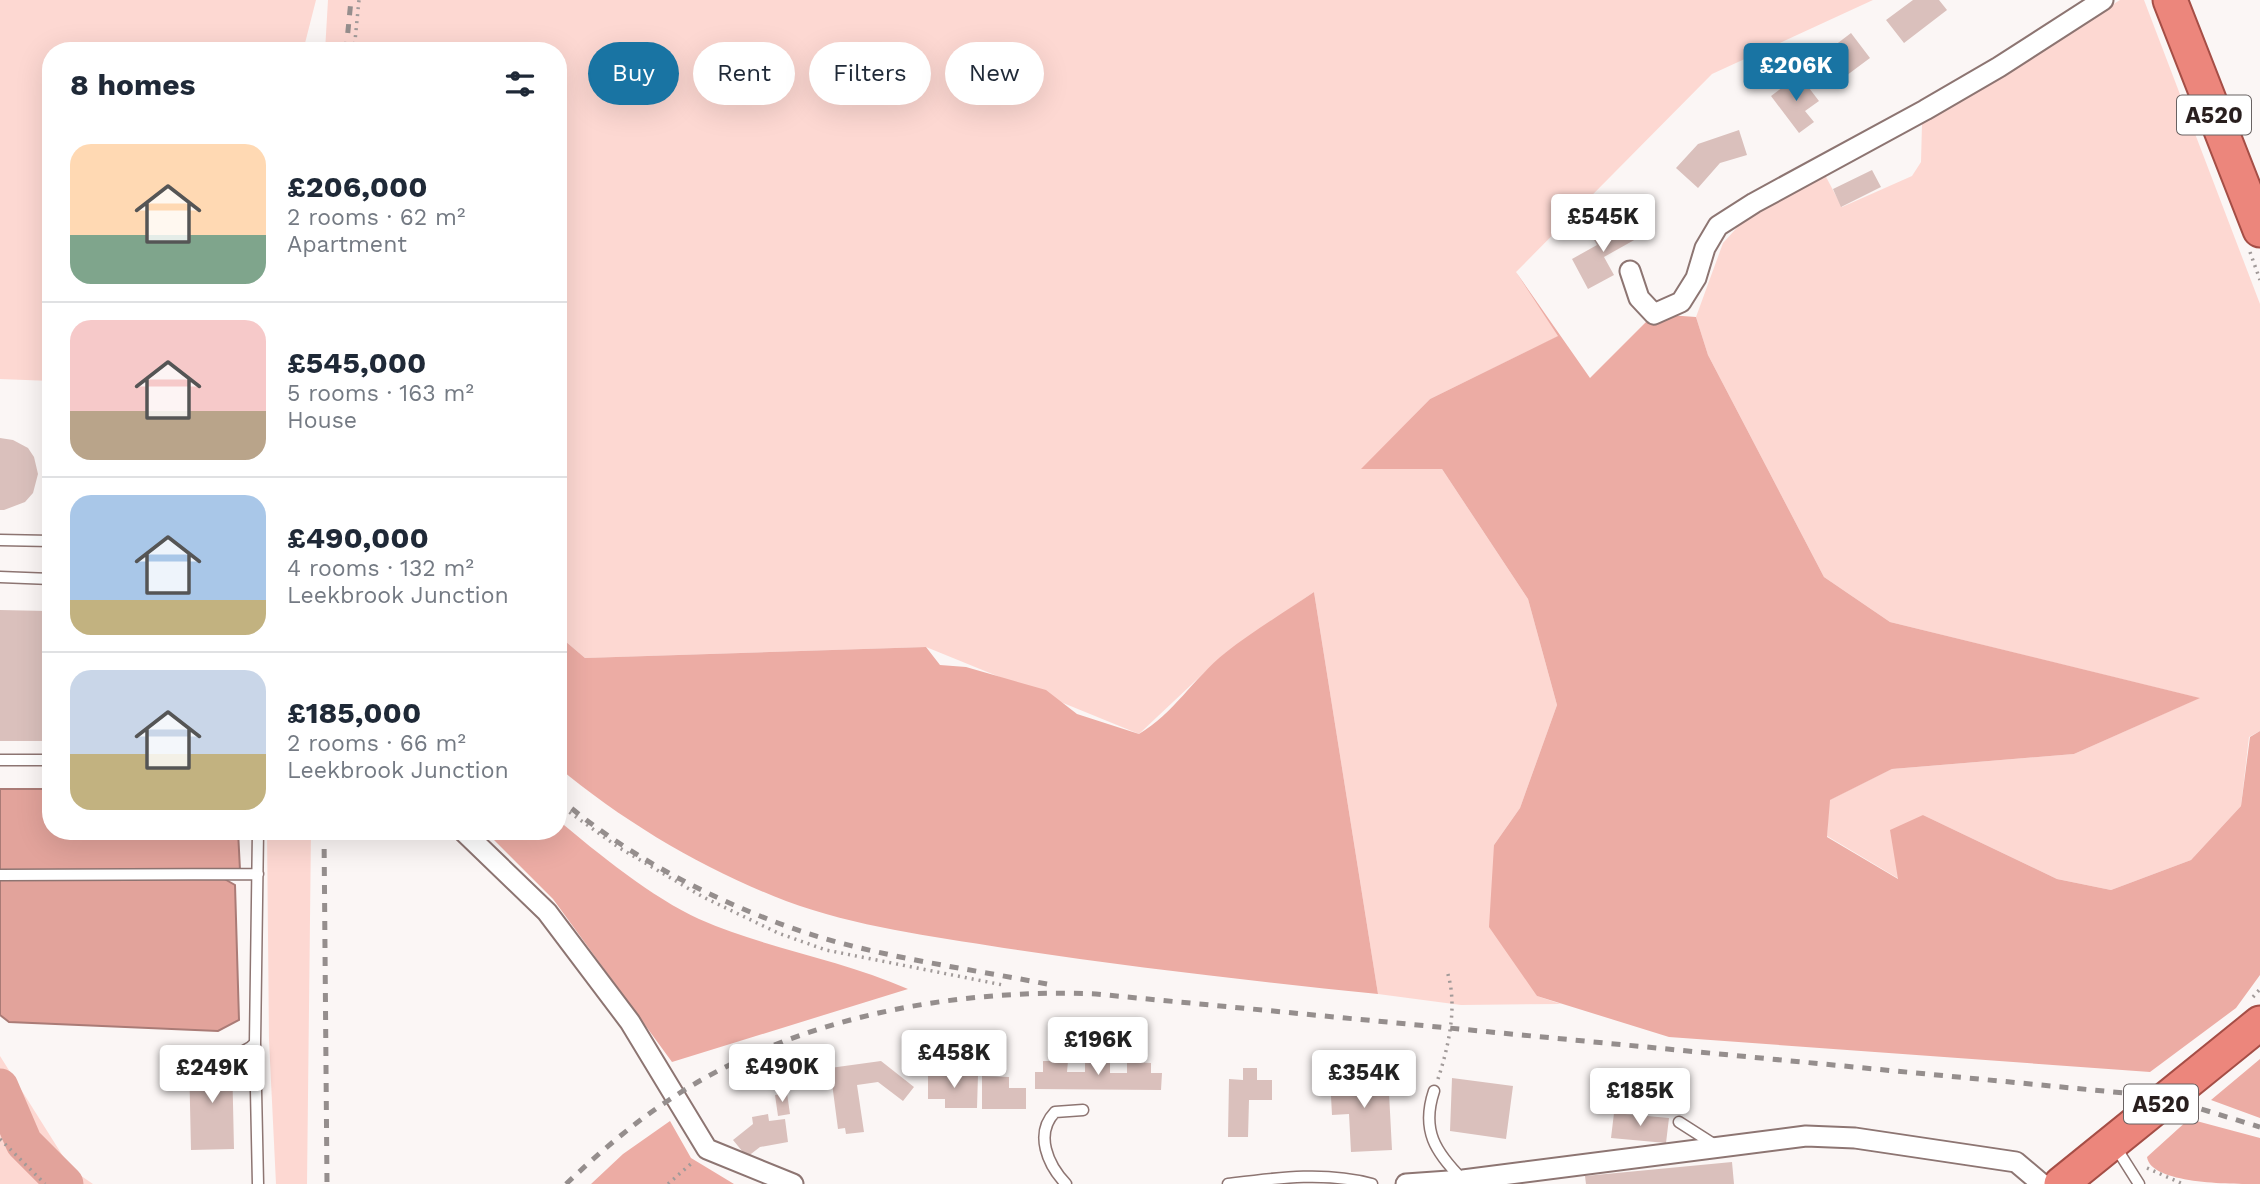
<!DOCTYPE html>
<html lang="en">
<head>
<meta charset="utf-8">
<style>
  body { margin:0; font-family:"Work Sans",sans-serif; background:#f6f6f7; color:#1f2937; height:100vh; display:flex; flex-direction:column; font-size:26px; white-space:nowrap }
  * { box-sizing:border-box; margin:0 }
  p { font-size:23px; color:#747a83 }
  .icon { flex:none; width:38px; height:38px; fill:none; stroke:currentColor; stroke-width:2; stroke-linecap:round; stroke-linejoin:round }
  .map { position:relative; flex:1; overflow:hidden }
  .sheet { position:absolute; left:42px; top:42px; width:525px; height:798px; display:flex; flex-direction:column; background:#fff; border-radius:28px; box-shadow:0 7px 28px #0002 }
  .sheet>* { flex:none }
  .guide { position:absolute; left:588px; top:42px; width:665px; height:63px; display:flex; gap:14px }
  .price { position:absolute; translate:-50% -60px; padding:0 16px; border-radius:7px; background:#fff; color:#222; font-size:23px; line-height:46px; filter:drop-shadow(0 2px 4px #0008) }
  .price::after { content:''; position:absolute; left:50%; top:42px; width:21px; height:16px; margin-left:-10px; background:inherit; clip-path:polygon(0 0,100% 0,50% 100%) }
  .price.selected { background:#1974a3; color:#fff }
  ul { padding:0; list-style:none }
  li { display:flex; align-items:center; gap:21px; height:175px; padding:0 28px }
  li+li { border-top:2px solid #e0e1e3 }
  li span { display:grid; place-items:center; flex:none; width:196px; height:140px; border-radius:21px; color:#555 }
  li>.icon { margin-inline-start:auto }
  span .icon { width:84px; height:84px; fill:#fffc; stroke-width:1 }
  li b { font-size:30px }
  h2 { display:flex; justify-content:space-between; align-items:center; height:84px; padding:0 28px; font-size:30px }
  .tag { padding:0 24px; border-radius:32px; background:#fff; box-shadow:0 7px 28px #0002; font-size:24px; line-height:63px }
  .tag.selected { background:#1974a3; color:#fff }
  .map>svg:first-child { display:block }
  .green { fill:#fdd8d2 }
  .forest { fill:#ecaca4 }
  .water { fill:#e2a39b; stroke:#aa7b76; stroke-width:2 }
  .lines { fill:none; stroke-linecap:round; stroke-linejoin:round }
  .river { stroke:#e2a39b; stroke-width:37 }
  .building { fill:#dac0bc }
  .service-casing { stroke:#8d7572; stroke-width:13 }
  .minor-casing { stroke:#8d7572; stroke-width:23 }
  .trunk-casing { stroke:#a54e46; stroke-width:37 }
  .path { stroke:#a19a99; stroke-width:3.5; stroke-dasharray:2 5; stroke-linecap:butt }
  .service { stroke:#fff; stroke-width:10 }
  .minor { stroke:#fff; stroke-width:19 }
  .trunk { stroke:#ec867c; stroke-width:33 }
  .rail { stroke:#958e8d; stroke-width:5; stroke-dasharray:9 9; stroke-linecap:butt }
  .labels { text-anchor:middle; stroke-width:5; stroke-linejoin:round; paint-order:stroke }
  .shield { fill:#fff; stroke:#696262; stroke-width:2 }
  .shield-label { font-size:23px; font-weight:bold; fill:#291f1e }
</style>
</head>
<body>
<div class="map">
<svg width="2260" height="1184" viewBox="0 0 2260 1184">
  <rect width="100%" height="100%" fill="#fbf6f5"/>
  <path class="green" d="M0,0H316L303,51H51V381L0,379Z
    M328,0H1873L1712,74L1516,272L1559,336L1430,399L1362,469H1442L1528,599L1557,705L1520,808L1494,845L1537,996L1561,1004L1461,1005L1378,994L1314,592L1225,653L1139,734L926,647L585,658L558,635V51H325Z
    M2120,0H2144L2260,304V731L2249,737L2241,806L2191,860L2111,890L2057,879L1923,815L1899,879L1827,836L1829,800L1892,769L2074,754L2199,698L1890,622L1824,577L1708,355L1696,317L1723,243L1743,221L1825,175L1842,207L1912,176L1921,162L1922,124Z
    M267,831H311L307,1184H276L269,1040Z
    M0,1056L71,1169L93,1184H0Z"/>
  <path class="forest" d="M1516,272L1590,378L1654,314L1696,317L1708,355L1824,577L1890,622L2200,698L2074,754L1892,769L1830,800L1827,837L1898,879L1890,830L1923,815L2057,879L2111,890L2191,860L2241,806L2250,737L2260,731V975L2236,1008L2150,1072L1669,1037L1537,996L1489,927L1494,845L1520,808L1557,705L1528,599L1442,469H1361L1430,399L1558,336Z
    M1314,592L1378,994C1253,981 1128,967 1004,948C930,936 857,927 786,901C705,870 625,823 558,767V635L585,658L926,647L940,665L966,667L1046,690L1077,714L1139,734C1173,714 1194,678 1225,653C1253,631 1285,612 1314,592Z
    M558,820C597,853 653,898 699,919C767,949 840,959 908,989L672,1062L553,899L485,831H558Z
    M2260,1059V1118L2211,1100Z
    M2189,1119L2260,1138V1184C2229,1184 2151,1184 2147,1157Z
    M670,1121L691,1158L734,1184H591L623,1154Z"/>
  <path class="water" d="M0,789H51V831H238L240,870H0Z
    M221,877L235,885L239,1020L218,1031L9,1022L0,1015V879Z"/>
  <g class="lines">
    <path class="river" d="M0,1087L24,1143L65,1184"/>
  </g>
  <path class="building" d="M1913,0H1939L1947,10L1904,43L1886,20Z
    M1851,33L1870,58L1831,87L1817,69L1839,52L1834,46Z
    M1799,75L1819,101L1805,111L1814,122L1799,133L1771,96Z
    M1739,130L1747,155L1720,163L1698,188L1676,168L1698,144Z
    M1872,170L1881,187L1841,207L1833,189Z
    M1626,220L1636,239L1604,257L1614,275L1588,289L1572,259L1597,245L1593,238Z
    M0,438L13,440L28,448L34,457L38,474L33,493L25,502L4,510H0Z
    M0,610L47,611L45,741H0Z
    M232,1059L234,1149L191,1150L189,1060Z
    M881,1061L914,1087L903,1101L878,1082L857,1085L864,1132L846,1134L845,1128L838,1129L830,1068Z
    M1043,1061H1068L1067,1072H1085V1062H1110V1073H1127V1062L1151,1063V1073H1162L1161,1090L1035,1089V1072H1043Z
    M1243,1068H1257V1080H1272V1100H1249L1248,1137H1228L1229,1079L1243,1080Z
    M928,1074L978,1075L977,1108H945V1099H928Z
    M1388,1074L1392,1150L1351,1152L1349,1114L1332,1115L1330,1077Z
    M982,1076L1009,1077V1088H1026V1109H982Z
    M1452,1078L1513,1086L1506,1139L1450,1131Z
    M787,1093L790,1114L778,1116L775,1095Z
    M1614,1113L1669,1118L1666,1143L1611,1138Z
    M768,1114L769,1121L785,1119L788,1142L760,1147L747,1157L733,1140L753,1124L752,1117Z
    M1732,1162L1734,1184H1586L1585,1176Z"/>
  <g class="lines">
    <g class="service-casing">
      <path id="service" d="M0,540L51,541
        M0,577L51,579
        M0,760H51
        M0,875L258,874
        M255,1043L258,1184
        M179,1055C201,1054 240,1061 255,1043L258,831
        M1434,1091C1421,1130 1435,1152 1463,1180
        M1679,1122L1715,1145
        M2115,1146L2139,1184
        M1066,1184C1048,1165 1034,1134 1055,1112L1083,1110
        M1228,1184C1276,1178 1325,1171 1372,1184"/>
    </g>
    <g class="minor-casing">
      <path id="minor" d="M1630,271L1639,298L1654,314L1681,302L1696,278L1705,248L1718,226L1754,203L1925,110L1999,67L2103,0
        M463,831L547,912L630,1022L707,1149L793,1184
        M1406,1184L1463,1180L1806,1136L1855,1138L2016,1162L2042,1184"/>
    </g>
    <g class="trunk-casing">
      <path id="trunk" d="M2170,0L2260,230
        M2061,1184L2260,1023"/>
    </g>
    <path class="path" d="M354,51L359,0
      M2250,252L2260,280
      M558,804L618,847L703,897L778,933L826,950L1003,985
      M2253,997L2260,989
      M1438,1079C1449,1045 1458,1005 1447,971
      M0,1139L45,1184
      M2147,1168L2183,1184
      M668,1184L693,1162"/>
    <use href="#service" class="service"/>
    <use href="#minor" class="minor"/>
    <use href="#trunk" class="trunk"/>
    <path class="rail" d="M346,51L351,0
      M558,797C620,851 701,894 778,923C865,956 961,967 1052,985
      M324,831L327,1184
      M566,1184C598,1154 632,1124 669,1100C791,1018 952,988 1096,994L2124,1093L2201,1109L2260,1127"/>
  </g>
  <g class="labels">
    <g class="shield">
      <rect x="2177" y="95.5" width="74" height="39" rx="5"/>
      <rect x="2124" y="1084.5" width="74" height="39" rx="5"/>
    </g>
    <g class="shield-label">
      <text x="2214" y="123">A520</text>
      <text x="2161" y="1112">A520</text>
    </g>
  </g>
</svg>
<b class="price selected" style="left:1796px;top:103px">£206K</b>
<b class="price" style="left:1603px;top:254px">£545K</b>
<b class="price" style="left:1098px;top:1077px">£196K</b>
<b class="price" style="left:954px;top:1090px">£458K</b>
<b class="price" style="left:782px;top:1104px">£490K</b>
<b class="price" style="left:212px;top:1105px">£249K</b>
<b class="price" style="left:1364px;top:1110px">£354K</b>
<b class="price" style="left:1640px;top:1128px">£185K</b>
<div class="guide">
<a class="tag selected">Buy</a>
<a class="tag">Rent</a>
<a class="tag">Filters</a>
<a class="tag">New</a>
</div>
<section class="sheet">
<h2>8 homes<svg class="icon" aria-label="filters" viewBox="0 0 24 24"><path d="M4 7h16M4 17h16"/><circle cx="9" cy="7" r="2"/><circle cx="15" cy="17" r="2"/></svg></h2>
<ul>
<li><span style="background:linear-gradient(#ffd9b3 65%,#7fa58c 0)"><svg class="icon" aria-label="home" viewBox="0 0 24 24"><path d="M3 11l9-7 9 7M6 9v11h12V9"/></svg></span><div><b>£206,000</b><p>2 rooms · 62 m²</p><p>Apartment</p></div></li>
<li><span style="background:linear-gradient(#f6c9c9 65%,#b9a48a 0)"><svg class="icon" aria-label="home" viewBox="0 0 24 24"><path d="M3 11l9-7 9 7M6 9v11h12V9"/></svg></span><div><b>£545,000</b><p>5 rooms · 163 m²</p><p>House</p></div></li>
<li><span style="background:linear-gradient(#a9c7e8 75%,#c2b280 0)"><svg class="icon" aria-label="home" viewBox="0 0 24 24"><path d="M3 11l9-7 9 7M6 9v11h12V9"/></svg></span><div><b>£490,000</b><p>4 rooms · 132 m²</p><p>Leekbrook Junction</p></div></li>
<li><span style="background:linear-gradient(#c9d6e8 60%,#c2b280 0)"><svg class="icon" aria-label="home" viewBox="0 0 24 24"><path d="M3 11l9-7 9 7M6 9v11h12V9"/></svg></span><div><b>£185,000</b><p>2 rooms · 66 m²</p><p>Leekbrook Junction</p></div></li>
</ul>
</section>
</div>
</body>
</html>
